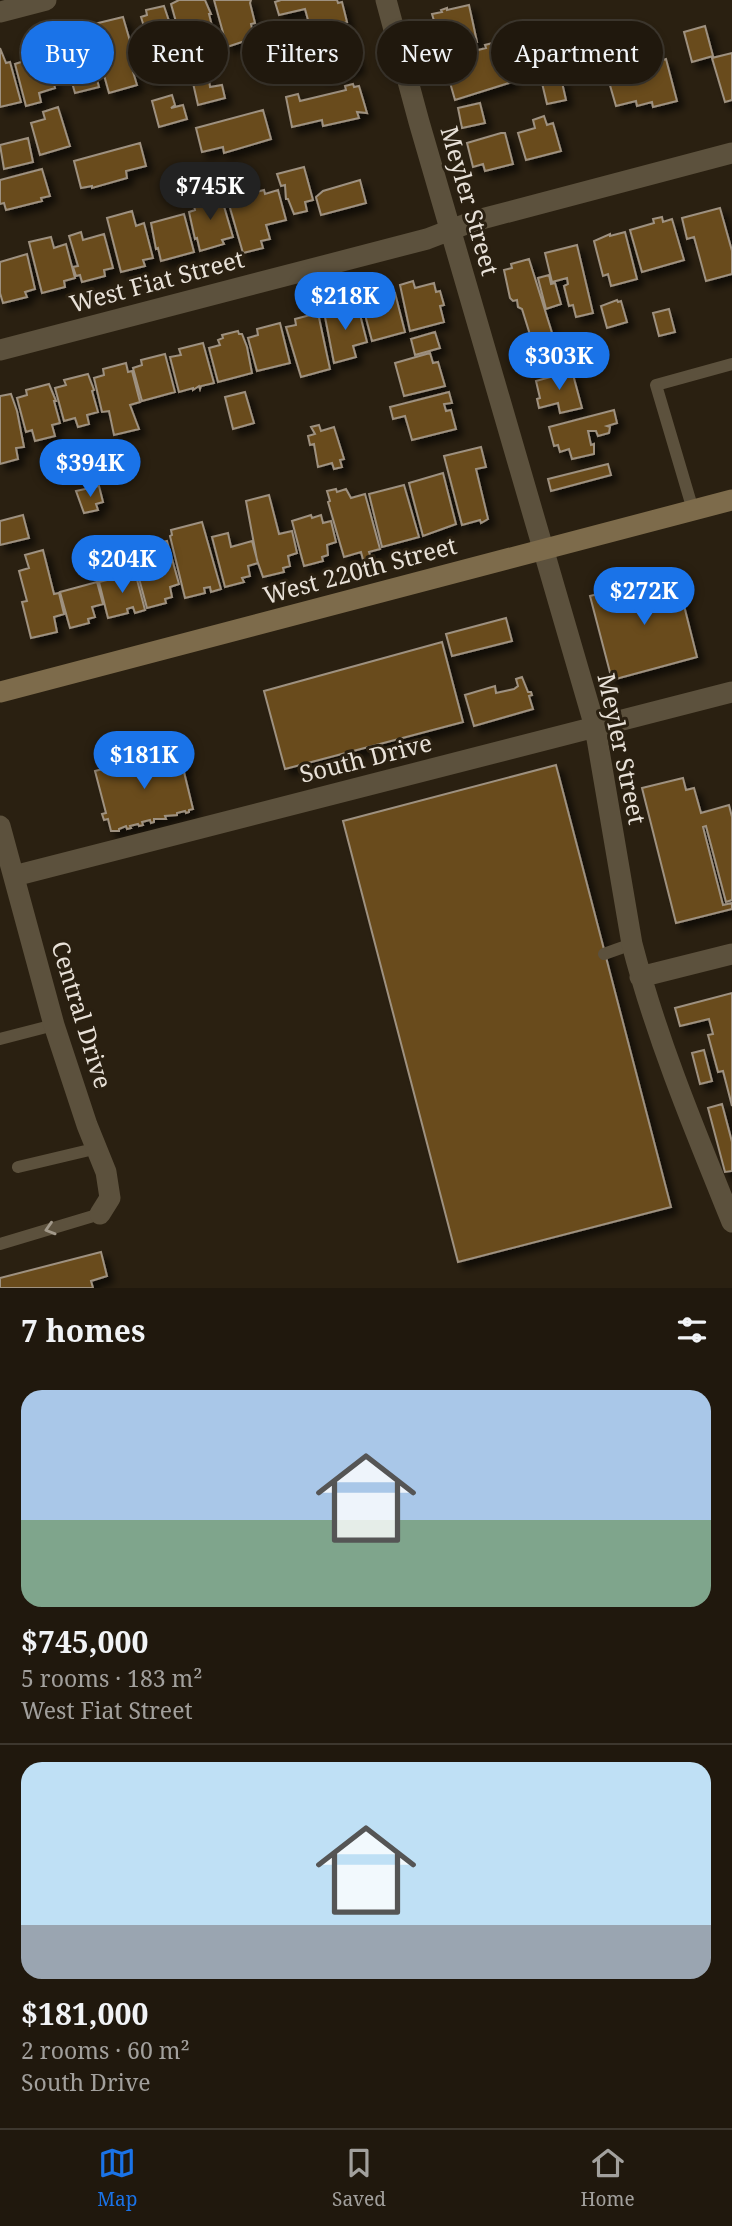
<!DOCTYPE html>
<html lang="en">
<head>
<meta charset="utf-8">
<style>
  body { margin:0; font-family:"Noto Serif",serif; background:#282116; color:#f1f3f6; height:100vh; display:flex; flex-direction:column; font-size:26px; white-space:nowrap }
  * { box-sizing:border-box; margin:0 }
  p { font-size:23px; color:#a2a09d }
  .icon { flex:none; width:38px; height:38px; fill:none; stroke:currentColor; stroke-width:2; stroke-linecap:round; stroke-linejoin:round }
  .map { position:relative; height:1288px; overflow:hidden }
  .panel { display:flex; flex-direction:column; background:#20180d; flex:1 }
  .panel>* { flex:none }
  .hud { position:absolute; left:21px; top:21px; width:691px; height:63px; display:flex; gap:14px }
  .price { position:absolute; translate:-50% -60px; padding:0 16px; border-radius:24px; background:#1a73e8; color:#fff; font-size:23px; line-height:46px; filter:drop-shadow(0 2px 4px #0008) }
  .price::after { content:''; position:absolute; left:50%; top:42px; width:21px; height:16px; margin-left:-10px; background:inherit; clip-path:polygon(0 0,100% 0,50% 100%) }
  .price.current { background:#222; color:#fff }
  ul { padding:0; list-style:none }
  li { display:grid; align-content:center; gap:14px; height:371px; padding:0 21px }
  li+li { border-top:2px solid #3d372e }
  li span { display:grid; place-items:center; height:217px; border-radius:21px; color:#555 }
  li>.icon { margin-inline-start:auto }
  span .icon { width:126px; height:126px; fill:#fffc; stroke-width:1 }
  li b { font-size:30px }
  h2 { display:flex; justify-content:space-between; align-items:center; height:84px; padding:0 21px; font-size:30px }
  .chip { padding:0 24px; border-radius:32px; background:#20180d; box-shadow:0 4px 10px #0003,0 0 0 2px #3d372e; font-size:24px; line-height:63px }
  .chip.current { background:#1a73e8; color:#fff }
  .tab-bar { display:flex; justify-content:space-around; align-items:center; height:98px; border-top:2px solid #3d372e; background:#20180d; font-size:19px; color:#a2a09d }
  .tab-bar a { display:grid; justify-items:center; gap:4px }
  .tab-bar .current { color:#1a73e8 }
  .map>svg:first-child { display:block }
  .building { fill:#694b1a; stroke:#9e9180; stroke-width:2; filter:url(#shadow) }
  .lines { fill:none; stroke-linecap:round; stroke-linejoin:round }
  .lane { stroke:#5c513d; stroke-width:12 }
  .street { stroke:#5c513d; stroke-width:21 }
  .secondary { stroke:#7d6b4b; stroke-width:21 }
  .oneway { stroke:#a2998a }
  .labels { text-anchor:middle; stroke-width:6; stroke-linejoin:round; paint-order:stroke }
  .street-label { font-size:24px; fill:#e8e1d8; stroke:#2a2011 }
</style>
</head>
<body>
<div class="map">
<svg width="732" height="1288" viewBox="0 0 732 1288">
  <defs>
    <filter id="shadow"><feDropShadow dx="6" dy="6" stdDeviation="3.5" flood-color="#0009"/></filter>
  </defs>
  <rect width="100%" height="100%" fill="#2a2011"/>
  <path class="building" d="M179,0H205L211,14H209L218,50L197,56L193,40L182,43L171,4Z
    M214,0H251L250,3L255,23L251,24L254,38L227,47Z
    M281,0H337L338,3L342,2L347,22L329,28V26L311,31L305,9L279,15L275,2Z
    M469,5L477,42L456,47L454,37L442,40L441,33L438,34L432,14L442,12L441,10L447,8V10Z
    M164,6L170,24H169L180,67L167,70L169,75L149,80L136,32L145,30L141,17L147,15L146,10Z
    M123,17L134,55L131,56L133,65H131L137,85L109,93L90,25Z
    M705,26L713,56L692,62L684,32Z
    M83,27L99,87L75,93L69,72L60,75L54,54L51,55L45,35Z
    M350,31L353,42L348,43L350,50L353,49L358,66L356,68L345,71L346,73L341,75V72L323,77L320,63L308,66L303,46Z
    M526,34L536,63L509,70L512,82L455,100L449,79L467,74L462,54L486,48L485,45Z
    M42,38L55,88L39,93L41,102L26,106L15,64L24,61L21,49L37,44L36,40Z
    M0,48L6,63L10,62L21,102L0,107Z
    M732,53V100L725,102L712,58Z
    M666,59L677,101L653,107L652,102L637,106L636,101L616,106L607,75Z
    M561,78L566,100L547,104L542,83Z
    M209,80L210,87L222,85L225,98L198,105L193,83Z
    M353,84L354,87L359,86L367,113L357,112L359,118L323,126L322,120L292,127L286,97L298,94L300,101L346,90L345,86Z
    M172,95L175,105L171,108L183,105L187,119L159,127L152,101Z
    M480,103L485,123L462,128L458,108Z
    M58,107L70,146L40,155L31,123L45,119L43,112Z
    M263,110L271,139L224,153L223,147L202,152L196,128Z
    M544,116L547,125L553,123L561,151L526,160L518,133L535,128L533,120Z
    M501,133H505L513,164L485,171L483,164L473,167L467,143Z
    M28,138L33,162L4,169L0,145Z
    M140,143L146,166L126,171L127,178L92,188V186L81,188L74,161Z
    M304,167L313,200L305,202L307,211L294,214L288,199H286L285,185L281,186L277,174Z
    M42,169L50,196L41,198L42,201L6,210L4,203L0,204V180Z
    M360,180L366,203L321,215L316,197L323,191Z
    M254,184L256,192L264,190L265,194L278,190L286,220L266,225L270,239L261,241L263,248L243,253L228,201L238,198L236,188Z
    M215,192L219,204L223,203L233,237L222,240L224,244L200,251L197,238L195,239L189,212L195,210L192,198Z
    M720,208L732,251V274L706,281L694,237L687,239L682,218Z
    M132,211L136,226L144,223L153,258L143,260L145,266L121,272L107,218Z
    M184,214L194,252L161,261L158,248L156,249L151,223Z
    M662,217L663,222L672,219L684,260L642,272L630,230L654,223L653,219Z
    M81,232L83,240L104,234L113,268L104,270L105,276L82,282L80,275L76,276L73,267L78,266L69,236Z
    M625,232L637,279L611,286L608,274L603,276L594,241L610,234V236Z
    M51,237L54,248L66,244L75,278L64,281L65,287L42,293L29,242Z
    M577,245L593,313L576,317L573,305L569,306L564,286L568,284L567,278L552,282L545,253Z
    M27,254L35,289L25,292L27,297L3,303L0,293V262Z
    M529,259L553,336L532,341L522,309L518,307L517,300L513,301L510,298L504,270L512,268L511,264Z
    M549,275L551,284L555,283L561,304L546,309L538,278Z
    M413,281L415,288L434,283L436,292L440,291L444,305L440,306L444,322L410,331L400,285Z
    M395,293L405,332L372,341L363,307L373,305L372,299Z
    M617,300L618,302L621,301L627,322L607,328L601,306Z
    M357,303L367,342L353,346L356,357L334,363L325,317L335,315L333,309Z
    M669,309L675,332L659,336L653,313Z
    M318,313L330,369L301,377L286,327L296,325L295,319Z
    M280,323L290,363L257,371L248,338L258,335L257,329Z
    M238,331L239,334H242L247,347L252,373L218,382L209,348L220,345L218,340L223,338L222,335Z
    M435,332L440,348L415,355L411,339Z
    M203,343L214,383L201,386L200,389L199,386L193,390V388L179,392L170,357L181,355L179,349Z
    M430,353L433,363L438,362L445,386L404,396L395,363Z
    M165,354L175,392L142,401L133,368L142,365L141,360Z
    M126,363L128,372L132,371L140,402L130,405L139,429L114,435L109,411L102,412L94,378L104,375L103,369Z
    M572,371L582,408L560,413L558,403L539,408L537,399L540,398L536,381Z
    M88,374L94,390L92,391L98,412L87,415L89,424L78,427L75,418L64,421L55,388L66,385L64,380Z
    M49,384L56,401H54L60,423L52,425L55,436L35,441L32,430L26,432L17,398L27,395L26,390Z
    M245,392L254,423L233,429L225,397Z
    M449,392L452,403L444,404L446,411L451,410L456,429L412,440L405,416L393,419L390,407Z
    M11,394L17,411L24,447L16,448L18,459L0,464V396Z
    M614,410L617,423L607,426L610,427L609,433L598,436L596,431H588L591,445L594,444V454L572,459L569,449L560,452L558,445L554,446L549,427Z
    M319,425L321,431L334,427L344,459L340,460L342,467L334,469L332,463L318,467L314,444L310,445L308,436L315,434L311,427Z
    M481,447L486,467L476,469L488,519L481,523L480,520L462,525L444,456Z
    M608,464L611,475L551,491L548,479Z
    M443,473L456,524L423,536L409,483Z
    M404,485L419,537L382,547L369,494Z
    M99,486L103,502L96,504L98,510L84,513L76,491Z
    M336,489L337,492L346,489L351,498L365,494L380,549L369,552L373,564L365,567L361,552L344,557L328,502L330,501L327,491Z
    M269,495L279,534L292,531L297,553L288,556L290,566L283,568L284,572L263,577L257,560L246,501Z
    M23,515L29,538L0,545V521Z
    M311,515L312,518L321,515L323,523L331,521L336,542L327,545L328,555L322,557L323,561L304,566L292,521Z
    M202,522L221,589L211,592L210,587L204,588L205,593L185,598L170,536L172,535L171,530Z
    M228,533L231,547L252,541L258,563L248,566L250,576L242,578L244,582L225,587L212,537Z
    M167,541L179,584L170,587L172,597L165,599L166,603L147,608L137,571L151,567L146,546Z
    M43,550L54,594L59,593L64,614L54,617L57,632L31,638L22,602L27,601L19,571L29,568L25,555Z
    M130,571L131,573L135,572L145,610L135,613L133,607L127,609L128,613L108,618L99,582L127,575L126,572Z
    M676,574L697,657L612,680L590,596Z
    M97,582L103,604L92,607L95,617L88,619L89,623L70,628L60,592Z
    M506,618L512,641L452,656L446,634Z
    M442,642L463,722L285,769L264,691Z
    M522,677L528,692H531L532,695L529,696L533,709L474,726L465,695L495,686L496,693L514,689L518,686L516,679Z
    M177,750L181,763L184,762L185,767L183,768L193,809L189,810V812L186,813L185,811L177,813V815L165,816L166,819H154V822L151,823L150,820L142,822L143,825L139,826L138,824L130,826L131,828L127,829L126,826L119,829V831H111L108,819L104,820L102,814L106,813L95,771Z
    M556,765L671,1207L458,1262L343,821Z
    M683,778L686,790L694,788L701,813L729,805L732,817V900L726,902L706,826L703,827L723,905L732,903V909L676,923L642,788Z
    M732,993V1106L723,1071L718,1072L708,1035L713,1034L709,1019L680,1026L675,1008Z
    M704,1050L712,1081L700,1084L692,1053Z
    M722,1104L732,1142V1171L725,1172L708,1108Z
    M101,1252L107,1276L91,1281L93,1288H0V1278Z"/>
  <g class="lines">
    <path class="lane" d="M693,510L656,385L732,364
      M604,954L632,944
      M0,1039L54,1025
      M18,1167L98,1148
      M0,1244L100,1214"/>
    <path class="street" d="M386,0L419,122L595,727L632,944C657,1040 695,1131 732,1222
      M0,12L46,0
      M0,350L427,239L474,221L732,153
      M0,826L54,1025L87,1125L106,1172L110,1198L100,1214
      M14,876L732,692
      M640,977L732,954"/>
    <path class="secondary" d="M0,692L732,500"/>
  </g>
  <defs><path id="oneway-chevron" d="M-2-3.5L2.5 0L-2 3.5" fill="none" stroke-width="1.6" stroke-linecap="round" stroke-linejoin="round" transform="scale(1.75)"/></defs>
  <use class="oneway" href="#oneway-chevron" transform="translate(50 1229) rotate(163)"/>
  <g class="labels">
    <g class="street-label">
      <text transform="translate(469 201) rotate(74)" y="8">Meyler Street</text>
      <text transform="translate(157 282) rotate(-15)" y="8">West Fiat Street</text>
      <text transform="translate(360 571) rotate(-15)" y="8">West 220th Street</text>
      <text transform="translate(621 749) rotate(78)" y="8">Meyler Street</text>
      <text transform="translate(366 759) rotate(-14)" y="8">South Drive</text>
      <text transform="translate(81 1015) rotate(73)" y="8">Central Drive</text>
    </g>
  </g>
</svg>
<b class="price current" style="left:210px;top:222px">$745K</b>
<b class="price" style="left:345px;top:332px">$218K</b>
<b class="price" style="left:559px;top:392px">$303K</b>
<b class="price" style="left:90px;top:499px">$394K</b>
<b class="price" style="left:122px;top:595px">$204K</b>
<b class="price" style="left:644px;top:627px">$272K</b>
<b class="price" style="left:144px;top:791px">$181K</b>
<div class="hud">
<a class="chip current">Buy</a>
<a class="chip">Rent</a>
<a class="chip">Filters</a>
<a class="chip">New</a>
<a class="chip">Apartment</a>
</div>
</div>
<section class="panel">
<h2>7 homes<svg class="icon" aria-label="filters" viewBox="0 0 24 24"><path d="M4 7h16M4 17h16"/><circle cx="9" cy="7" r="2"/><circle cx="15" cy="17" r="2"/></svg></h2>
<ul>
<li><span style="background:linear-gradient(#a9c7e8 60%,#7fa58c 0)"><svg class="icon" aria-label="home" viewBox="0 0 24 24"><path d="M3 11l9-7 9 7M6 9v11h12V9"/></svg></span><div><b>$745,000</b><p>5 rooms · 183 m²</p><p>West Fiat Street</p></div></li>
<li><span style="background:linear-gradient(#bfe0f5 75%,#9aa5b1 0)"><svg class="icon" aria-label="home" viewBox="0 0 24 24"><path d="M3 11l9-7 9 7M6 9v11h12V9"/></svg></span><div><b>$181,000</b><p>2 rooms · 60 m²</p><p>South Drive</p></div></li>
</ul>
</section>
<nav class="tab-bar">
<a class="current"><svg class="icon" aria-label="map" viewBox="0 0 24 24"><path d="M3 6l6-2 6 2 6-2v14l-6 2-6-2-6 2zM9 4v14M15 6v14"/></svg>Map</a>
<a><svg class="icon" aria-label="saved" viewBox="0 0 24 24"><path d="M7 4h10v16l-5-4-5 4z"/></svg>Saved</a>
<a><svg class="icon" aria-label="home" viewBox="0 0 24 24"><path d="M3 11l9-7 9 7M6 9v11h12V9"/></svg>Home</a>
</nav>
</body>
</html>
